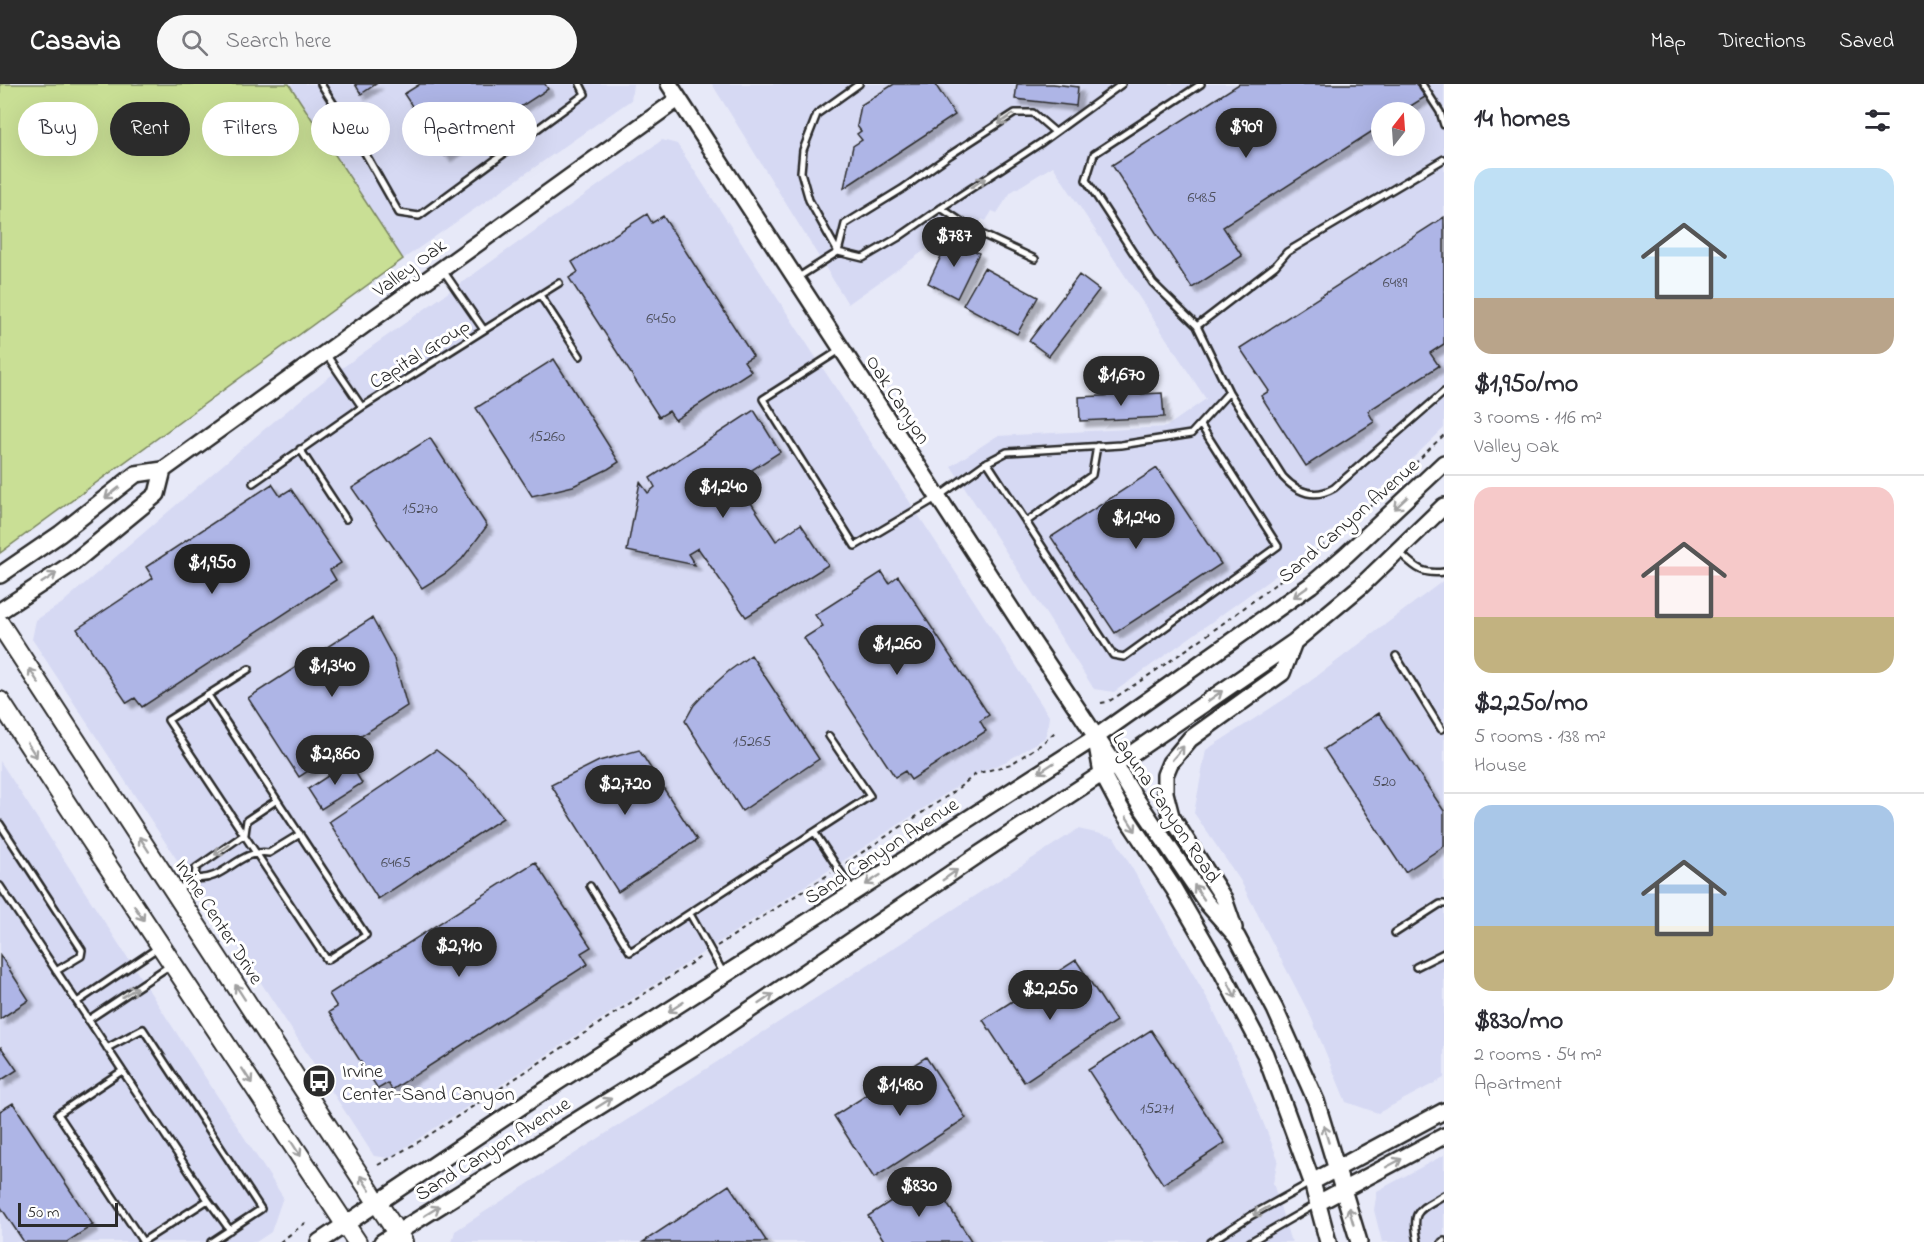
<!DOCTYPE html>
<html lang="en">
<head>
<meta charset="utf-8">
<style>
  body { margin:0; font-family:"Indie Flower",sans-serif; background:#f7f7f7; color:#2b2b33; height:100vh; display:flex; flex-direction:column; font-size:22px; white-space:nowrap }
  * { box-sizing:border-box; margin:0 }
  p { font-size:20px; color:#7c7c81 }
  .icon { flex:none; width:33px; height:33px; fill:none; stroke:currentColor; stroke-width:2; stroke-linecap:round; stroke-linejoin:round }
  .map { position:relative; flex:1; overflow:hidden }
  .side { display:flex; flex-direction:column; background:#fff; width:480px }
  .side>* { flex:none }
  .banner { position:absolute; left:18px; top:18px; width:570px; height:54px; display:flex; gap:12px }
  .needle { width:39px; rotate:17deg }
  .tools { position:absolute; left:1371px; top:18px; display:grid; gap:12px }
  .tools a { display:grid; place-items:center; width:54px; height:54px; border-radius:50%; background:#fff; box-shadow:0 6px 24px #0002; font-size:30px }
  .scale { position:absolute; left:18px; bottom:15px; width:100px; box-sizing:border-box; padding-left:6px; border:3px solid #2b2b2b; border-top:0; font-size:16px; line-height:21px; white-space:nowrap; color:#2b2b2b; -webkit-text-stroke:4px #fff; paint-order:stroke }
  .price { position:absolute; translate:-50% -51px; padding:0 14px; border-radius:21px; background:#2b2b2b; color:#fff; font-size:20px; line-height:39px; filter:drop-shadow(0 2px 3px #0008) }
  .price::after { content:''; position:absolute; left:50%; top:36px; width:18px; height:14px; margin-left:-9px; background:inherit; clip-path:polygon(0 0,100% 0,50% 100%) }
  .price.current { background:#222; color:#fff }
  ul { padding:0; list-style:none }
  li { display:grid; align-content:center; gap:12px; height:318px; padding:0 30px }
  li+li { border-top:2px solid #e1e1e2 }
  li span { display:grid; place-items:center; height:186px; border-radius:18px; color:#555 }
  li>.icon { margin-inline-start:auto }
  span .icon { width:108px; height:108px; fill:#fffc; stroke-width:1 }
  li b { font-size:26px }
  h2 { display:flex; justify-content:space-between; align-items:center; height:72px; padding:0 30px; font-size:26px }
  .chip { padding:0 21px; border-radius:27px; background:#fff; box-shadow:0 6px 24px #0002; font-size:21px; line-height:54px }
  .chip.current { background:#2b2b2b; color:#fff }
  header { display:flex; align-items:center; gap:36px; box-sizing:border-box; height:84px; padding:0 30px; background:#2b2b2b; color:#fff }
  header strong { font-size:28px }
  nav { display:flex; gap:33px; margin-inline-start:auto; font-size:21px }
  .search { width:420px; height:54px; background:#f7f7f7; display:flex; align-items:center; gap:15px; box-sizing:border-box; padding:0 21px; border-radius:33px; color:#7c7c81; font-size:22px }
  main { display:flex; flex:1; min-height:0 }
  .map>svg:first-child { display:block }
  .built { fill:#d6d9f3; fill-rule:evenodd }
  .green { fill:#c9df95; stroke:#7a8560; stroke-width:1.5 }
  .building { fill:#aeb5e6; stroke:#2b2b2b; stroke-width:1.5; filter:url(#shadow) }
  .lines { fill:none; stroke-linecap:round; stroke-linejoin:round }
  .lane-casing { stroke:#2b2b2b; stroke-width:10 }
  .secondary-casing { stroke:#2b2b2b; stroke-width:20 }
  .primary-casing { stroke:#2b2b2b; stroke-width:22 }
  .path { stroke:#2b2b2b; stroke-width:2; stroke-dasharray:4.5 4.5; stroke-linecap:butt }
  .lane { stroke:#fff; stroke-width:5 }
  .secondary { stroke:#fff; stroke-width:15 }
  .primary { stroke:#fff; stroke-width:18 }
  .oneway { stroke:#a0a0a0 }
  .labels { text-anchor:middle; stroke-width:6; stroke-linejoin:round; paint-order:stroke }
  .number-label { font-size:16px; fill:#4c4e5a }
  .street-label { font-size:20px; fill:#2b2b2b; stroke:#fff }
  .poi-label { font-size:20px; fill:#2b2b2b; stroke:#fff; text-anchor:start }
</style>
</head>
<body>
<header>
<strong>Casavia</strong>
<div class="search"><svg class="icon" aria-label="search" viewBox="0 0 24 24"><circle cx="10" cy="10" r="6"/><path d="M15 15l6 6"/></svg>Search here</div>
<nav><a>Map</a><a>Directions</a><a>Saved</a></nav>
</header>
<main>
<div class="map">
<svg width="1444" height="1158" viewBox="0 0 1444 1158">
  <defs>
    <filter id="shadow"><feDropShadow dx="5.5" dy="5.5" stdDeviation="1.5" flood-color="#0004"/></filter>
  </defs>
  <rect width="100%" height="100%" fill="#e7e9f8"/>
  <filter id="ink" filterUnits="userSpaceOnUse"><feTurbulence type="fractalNoise" baseFrequency=".0167" numOctaves="2"/><feDisplacementMap in="SourceGraphic" scale="12" xChannelSelector="R" yChannelSelector="G"/><feConvolveMatrix kernelMatrix="1 2 1 2 8 2 1 2 1" color-interpolation-filters="sRGB"/></filter>
  <g filter="url(#ink)">
    <path class="built" d="M289,0H633L631,16L403,175Z
      M712,0H1444V344L1377,409L1292,480L1114,608L1094,605L951,382L997,352L1166,343L1206,315L1053,82L1011,108L997,129L992,127L986,137L982,135L966,161L948,150L848,220ZM1382,28H1414V62H1382Z
      M662,56L677,60L1049,632L1046,653L1007,677L976,690L389,1074L374,1072L209,819L179,779L32,555L36,536L61,520L261,348L325,296Z
      M1444,496V994L1378,1029L1346,1018L1311,933L1240,796L1194,729L1206,666L1300,605Z
      M0,677L283,1113L271,1148L256,1158H0Z
      M1078,745L1114,753L1210,919L1239,979L1278,1075L1273,1099L1290,1155L1293,1158H452L455,1147Z
      M1444,1071V1158H1382L1374,1126L1377,1107Z"/>
    <path class="green" d="M0,0H289L403,175L0,469Z"/>
    <path class="building" d="M355,0H376L361,10Z
      M420,0H545L548,5L445,72L404,10Z
      M894,0H935L955,31L844,104L853,62L862,56L857,50L861,47L857,42L861,21Z
      M1017,0H1053L1078,3L1076,22L1015,15Z
      M1239,0H1416L1425,13L1401,28H1382V41L1223,143L1242,172L1192,204L1112,81Z
      M647,130L652,139L663,132L753,272L744,277L751,287L675,336L669,327L659,333L569,194L578,188L572,178Z
      M1444,133V260L1430,269L1439,282L1368,327L1374,338L1306,382L1261,312L1269,307L1240,264Z
      M950,154L979,169L957,214L928,199Z
      M984,184L1038,213L1017,250L963,221Z
      M1079,191L1099,206L1049,272L1029,257Z
      M554,275L619,378L608,385L573,402L532,412L476,324Z
      M1162,309L1164,333L1080,337L1079,313Z
      M754,326L780,368L736,396L776,457L801,440L828,481L746,533L698,464L688,470L695,481L627,467L640,398L648,409L655,403L650,394Z
      M430,354L487,442L462,475L446,489L422,504L352,404Z
      M1157,384L1221,480L1115,549L1051,453Z
      M272,400L280,412L291,405L341,479L330,486L336,496L142,623L135,614L127,619L77,545L153,494L146,483Z
      M882,488L889,499L898,492L989,631L980,637L986,647L911,696L905,687L895,693L804,554L823,542L815,531Z
      M372,534L394,575L407,622L299,693L248,614Z
      M751,571L819,675L742,727L685,637L694,621L709,605L729,587Z
      M1379,629L1444,727V762L1405,788L1324,665Z
      M436,666L459,684L477,701L503,734L378,815L329,738Z
      M639,666L697,756L618,808L551,701L599,677Z
      M349,678L362,699L321,725L308,705Z
      M535,778L591,863L581,869L588,880L392,1006L388,999L378,1005L329,928L337,923L329,910Z
      M0,871L29,916L0,935Z
      M1076,876L1116,937L1024,998L983,936Z
      M1151,946L1225,1059L1163,1100L1088,986Z
      M1,963L17,986L0,997V964Z
      M926,973L966,1034L874,1094L834,1032Z
      M13,1019L93,1141L67,1158H24L0,1122V1027Z
      M929,1092L972,1158H885L868,1132Z
      M729,1101L767,1158H643Z"/>
    <g class="lines">
      <g class="lane-casing">
        <path id="lane" d="M321,0L365,69L399,129L419,132L585,10L580,0
          M859,0L817,30L803,66L801,88L809,116L838,168L863,174L899,153L938,126L1042,58L1122,0
          M1422,0L1440,28L1444,41
          M941,124L975,147L1035,175
          M797,194L838,168L845,140L902,105L950,71L1015,29H1033L1055,48
          M540,211L580,272
          M1197,242L1275,182L1287,168L1444,75
          M484,246L559,199
          M840,266L763,315L855,462L938,413L984,380L1007,368L1121,361L1191,350L1229,308L1197,242L1153,199L1086,96L1094,70L1201,0
          M326,270L362,323L484,246L442,185
          M1229,308L1283,393C1298,409 1315,415 1334,404L1444,308
          M300,365L346,435
          M987,378L1113,571L1124,573L1278,462L1200,340
          M253,399L362,323
          M1026,438L1092,391L1097,362
          M1399,468C1415,483 1421,491 1444,488
          M1396,572L1441,645
          M208,611L366,851L327,876L168,636L249,585
          M0,740L82,866L81,872L56,887
          M815,749L853,807
          M195,794L196,784L245,750L247,736L277,716
          M0,802L208,1116L142,1158
          M590,802L630,868L870,712L829,652
          M176,807L195,794C223,799 239,764 269,769L300,750
          M690,830L724,890
          M1395,849L1440,820H1444
          M1416,883L1444,869
          M77,918L159,863
          M88,936L169,882
          M107,964L143,945L261,1125L211,1158
          M122,987L58,1030L143,1158
          M208,1116L230,1146
          M1210,1158L1252,1131L1310,1099
          M1250,1158L1316,1120
          M1418,1158C1411,1125 1418,1127 1444,1111
          M1442,1158L1444,1157"/>
      </g>
      <g class="secondary-casing">
        <path id="secondary" d="M669,0L1030,554L1115,681L1132,709L1206,818L1237,853L1275,925L1316,1017L1359,1158
          M0,491L60,450L136,390L163,386L678,15
          M0,527L73,479L157,410L163,386
          M1096,656L1102,689L1121,725L1174,805L1222,888L1265,970L1312,1098L1328,1158
          M1234,844L1224,815L1171,732L1165,709V691L1170,679L1190,655L1282,589L1294,558
          M1312,1098L1444,1027
          M1318,1119L1444,1052
          M319,1158L556,999L1096,653L1311,501L1346,471L1444,379
          M382,1158L704,957L978,771L1115,681L1294,558L1361,502L1444,422"/>
      </g>
      <g class="primary-casing">
        <path id="primary" d="M0,540L403,1158
          M0,617L76,734L357,1158"/>
      </g>
      <path class="path" d="M1101,619L1108,618C1202,558 1291,491 1375,418C1399,398 1420,373 1444,351
        M846,779L952,709L976,690L1011,680L1043,659L1055,648
        M717,862L831,789
        M378,1081L420,1057L702,872
        M280,1158L308,1137"/>
      <use href="#lane" class="lane"/>
      <use href="#secondary" class="secondary"/>
      <use href="#primary" class="primary"/>
    </g>
    <defs><path id="oneway-shaft" d="M-6 0H5M1.5-3L5.5 0L1.5 3" fill="none" stroke-width="1.6" stroke-linecap="round" stroke-linejoin="round" transform="scale(1.5)"/></defs>
    <g class="oneway">
      <use href="#oneway-shaft" transform="translate(1006 35) rotate(145)"/>
      <use href="#oneway-shaft" transform="translate(978 99) rotate(-34)"/>
      <use href="#oneway-shaft" transform="translate(112 409) rotate(142)"/>
      <use href="#oneway-shaft" transform="translate(1401 419) rotate(137)"/>
      <use href="#oneway-shaft" transform="translate(49 494) rotate(-33)"/>
      <use href="#oneway-shaft" transform="translate(1301 508) rotate(145)"/>
      <use href="#oneway-shaft" transform="translate(34 592) rotate(-123)"/>
      <use href="#oneway-shaft" transform="translate(1215 612) rotate(-35)"/>
      <use href="#oneway-shaft" transform="translate(32 666) rotate(57)"/>
      <use href="#oneway-shaft" transform="translate(1178 669) rotate(-50)"/>
      <use href="#oneway-shaft" transform="translate(1046 684) rotate(147)"/>
      <use href="#oneway-shaft" transform="translate(1131 740) rotate(57)"/>
      <use href="#oneway-shaft" transform="translate(144 760) rotate(-123)"/>
      <use href="#oneway-shaft" transform="translate(222 766) rotate(146)"/>
      <use href="#oneway-shaft" transform="translate(950 791) rotate(-35)"/>
      <use href="#oneway-shaft" transform="translate(873 796) rotate(147)"/>
      <use href="#oneway-shaft" transform="translate(1199 808) rotate(-124)"/>
      <use href="#oneway-shaft" transform="translate(139 829) rotate(56)"/>
      <use href="#oneway-shaft" transform="translate(1232 906) rotate(63)"/>
      <use href="#oneway-shaft" transform="translate(130 908) rotate(-33)"/>
      <use href="#oneway-shaft" transform="translate(240 908) rotate(-123)"/>
      <use href="#oneway-shaft" transform="translate(766 915) rotate(-34)"/>
      <use href="#oneway-shaft" transform="translate(676 923) rotate(147)"/>
      <use href="#oneway-shaft" transform="translate(247 992) rotate(57)"/>
      <use href="#oneway-shaft" transform="translate(604 1019) rotate(-32)"/>
      <use href="#oneway-shaft" transform="translate(1326 1050) rotate(-107)"/>
      <use href="#oneway-shaft" transform="translate(296 1065) rotate(57)"/>
      <use href="#oneway-shaft" transform="translate(1394 1079) rotate(-28)"/>
      <use href="#oneway-shaft" transform="translate(365 1099) rotate(-123)"/>
      <use href="#oneway-shaft" transform="translate(432 1127) rotate(-32)"/>
      <use href="#oneway-shaft" transform="translate(1261 1127) rotate(151)"/>
      <use href="#oneway-shaft" transform="translate(1351 1132) rotate(-106)"/>
    </g>
  </g>
  <defs>
    <g id="bus-disc" transform="scale(1.725)"><circle r="9.5" fill="#2b2b2b" stroke="#fff"/><path d="M-5-6H5V4H4V6H2V4H-2V6H-4V4H-5ZM-3.5-4V0h7V-4ZM-3.5 1.2v1.5H-2V1.2ZM2 1.2v1.5H3.5V1.2Z" fill="#fff"/></g>
  </defs>
  <g fill-rule="evenodd">
    <use href="#bus-disc" x="319" y="997"/>
  </g>
  <g class="labels">
    <g class="number-label">
      <text x="1202" y="118">6485</text>
      <text x="1395" y="203">6489</text>
      <text x="661" y="239">6450</text>
      <text x="547" y="357">15260</text>
      <text x="420" y="429">15270</text>
      <text x="752" y="662">15265</text>
      <text x="1384" y="702">520</text>
      <text x="396" y="783">6465</text>
      <text x="1157" y="1029">15271</text>
    </g>
    <g class="street-label">
      <text transform="translate(409 183) rotate(-36)" y="7">Valley Oak</text>
      <text transform="translate(419 269) rotate(-32)" y="7">Capital Group</text>
      <text transform="translate(899 315) rotate(57)" y="7">Oak Canyon</text>
      <text transform="translate(1348 436) rotate(-41)" y="7">Sand Canyon Avenue</text>
      <text transform="translate(1167 723) rotate(56)" y="7">Laguna Canyon Road</text>
      <text transform="translate(881 766) rotate(-33)" y="7">Sand Canyon Avenue</text>
      <text transform="translate(220 837) rotate(57)" y="7">Irvine Center Drive</text>
      <text transform="translate(492 1064) rotate(-32)" y="7">Sand Canyon Avenue</text>
    </g>
    <g class="poi-label">
      <text x="342" y="993">Irvine<tspan x="342" dy="23">Center-Sand Canyon</tspan></text>
    </g>
  </g>
</svg>
<div class="tools">
<a><svg class="needle" viewBox="-14 -14 28 28"><path d="M0-13l5 13h-10z" fill="#e53935"/><path d="M0 13l5-13h-10z" fill="#7c7c81"/></svg></a>
</div>
<div class="scale">50 m</div>
<b class="price" style="left:1246px;top:75px">$909</b>
<b class="price" style="left:954px;top:184px">$787</b>
<b class="price" style="left:1121px;top:323px">$1,670</b>
<b class="price" style="left:723px;top:435px">$1,240</b>
<b class="price" style="left:1136px;top:466px">$1,240</b>
<b class="price current" style="left:212px;top:511px">$1,950</b>
<b class="price" style="left:897px;top:592px">$1,260</b>
<b class="price" style="left:332px;top:614px">$1,340</b>
<b class="price" style="left:335px;top:702px">$2,860</b>
<b class="price" style="left:625px;top:732px">$2,720</b>
<b class="price" style="left:459px;top:894px">$2,910</b>
<b class="price" style="left:1050px;top:937px">$2,250</b>
<b class="price" style="left:900px;top:1033px">$1,480</b>
<b class="price" style="left:919px;top:1134px">$830</b>
<div class="banner">
<a class="chip">Buy</a>
<a class="chip current">Rent</a>
<a class="chip">Filters</a>
<a class="chip">New</a>
<a class="chip">Apartment</a>
</div>
</div>
<section class="side">
<h2>14 homes<svg class="icon" aria-label="filters" viewBox="0 0 24 24"><path d="M4 7h16M4 17h16"/><circle cx="9" cy="7" r="2"/><circle cx="15" cy="17" r="2"/></svg></h2>
<ul>
<li><span style="background:linear-gradient(#bfe0f5 70%,#b9a48a 0)"><svg class="icon" aria-label="home" viewBox="0 0 24 24"><path d="M3 11l9-7 9 7M6 9v11h12V9"/></svg></span><div><b>$1,950/mo</b><p>3 rooms · 116 m²</p><p>Valley Oak</p></div></li>
<li><span style="background:linear-gradient(#f6c9c9 70%,#c2b280 0)"><svg class="icon" aria-label="home" viewBox="0 0 24 24"><path d="M3 11l9-7 9 7M6 9v11h12V9"/></svg></span><div><b>$2,250/mo</b><p>5 rooms · 138 m²</p><p>House</p></div></li>
<li><span style="background:linear-gradient(#a9c7e8 65%,#c2b280 0)"><svg class="icon" aria-label="home" viewBox="0 0 24 24"><path d="M3 11l9-7 9 7M6 9v11h12V9"/></svg></span><div><b>$830/mo</b><p>2 rooms · 54 m²</p><p>Apartment</p></div></li>
</ul>
</section>
</main>
</body>
</html>
